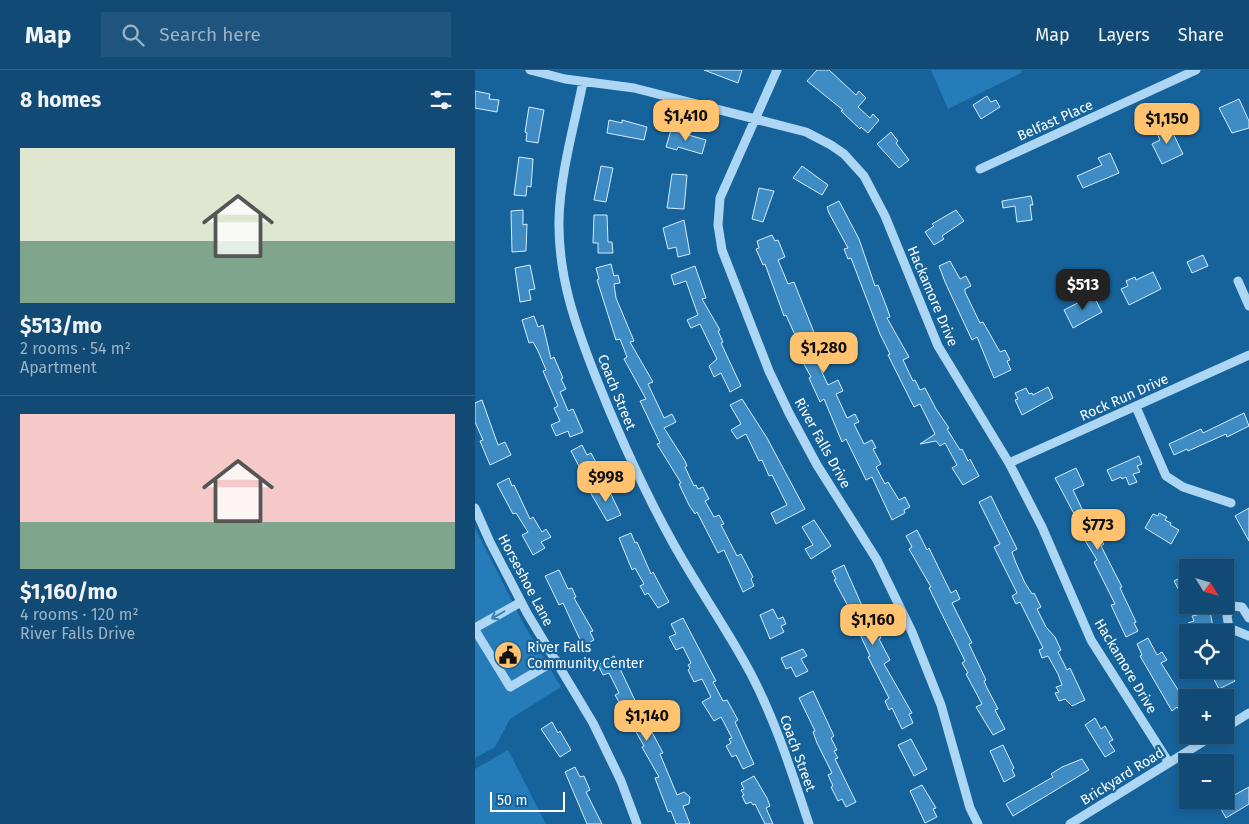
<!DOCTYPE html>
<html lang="en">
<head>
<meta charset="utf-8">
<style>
  body { margin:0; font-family:"Fira Sans",sans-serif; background:#1e547d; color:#f1f3f6; height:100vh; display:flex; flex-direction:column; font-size:19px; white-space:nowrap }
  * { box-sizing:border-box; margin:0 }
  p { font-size:16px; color:#9cb3c5 }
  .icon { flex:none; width:28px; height:28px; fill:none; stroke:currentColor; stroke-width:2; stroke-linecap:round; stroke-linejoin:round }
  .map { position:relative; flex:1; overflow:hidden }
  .details { display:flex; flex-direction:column; background:#104a75; width:475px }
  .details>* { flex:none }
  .needle { width:32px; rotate:127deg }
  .buttons { position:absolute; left:704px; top:489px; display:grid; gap:10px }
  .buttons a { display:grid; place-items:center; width:55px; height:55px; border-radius:0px; background:#104a75; box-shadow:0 2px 8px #0003,0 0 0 1px #306287; font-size:25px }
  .scale { position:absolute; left:15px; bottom:12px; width:75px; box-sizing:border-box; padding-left:5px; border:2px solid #fff; border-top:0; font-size:14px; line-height:18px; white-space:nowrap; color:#fff; -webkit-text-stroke:4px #16639c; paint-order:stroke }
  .price { position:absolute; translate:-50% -42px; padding:0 11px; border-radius:10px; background:#ffc26e; color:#111; font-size:16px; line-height:32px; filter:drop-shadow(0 1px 2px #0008) }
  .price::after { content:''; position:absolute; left:50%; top:30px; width:15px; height:11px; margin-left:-8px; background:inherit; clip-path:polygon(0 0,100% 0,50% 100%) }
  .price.on { background:#222; color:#fff }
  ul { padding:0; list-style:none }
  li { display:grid; align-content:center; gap:10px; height:265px; padding:0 20px }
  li+li { border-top:1px solid #306287 }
  li span { display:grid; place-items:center; height:155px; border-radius:0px; color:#555 }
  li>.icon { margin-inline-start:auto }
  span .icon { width:90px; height:90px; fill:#fffc; stroke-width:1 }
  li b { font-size:21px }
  h2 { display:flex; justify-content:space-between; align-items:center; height:60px; padding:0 20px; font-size:21px }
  header { display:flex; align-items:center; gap:30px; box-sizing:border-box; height:70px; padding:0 25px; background:#104a75; border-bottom:1px solid #306287 }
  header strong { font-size:24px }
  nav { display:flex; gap:28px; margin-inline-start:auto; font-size:18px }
  .search { width:350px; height:45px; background:#1e547d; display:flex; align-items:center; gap:12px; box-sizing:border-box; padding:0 18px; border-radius:0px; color:#9cb3c5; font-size:19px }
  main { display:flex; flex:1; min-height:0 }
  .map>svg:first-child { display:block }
  .green { fill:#257cb9 }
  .building { fill:#3e8cc3; stroke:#d4ecfd }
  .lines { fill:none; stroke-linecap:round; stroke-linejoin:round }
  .minor { stroke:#acd6f3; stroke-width:9 }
  .oneway { stroke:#3c80b2 }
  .labels { text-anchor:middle; stroke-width:4.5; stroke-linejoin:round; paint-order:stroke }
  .street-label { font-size:14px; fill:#fff; stroke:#16639c }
  .poi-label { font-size:14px; fill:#fff; stroke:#16639c; text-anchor:start }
</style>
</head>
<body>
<header>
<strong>Map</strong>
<div class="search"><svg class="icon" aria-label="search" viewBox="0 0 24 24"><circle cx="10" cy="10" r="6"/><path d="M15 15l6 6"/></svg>Search here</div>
<nav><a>Map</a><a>Layers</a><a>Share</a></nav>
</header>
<main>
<section class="details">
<h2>8 homes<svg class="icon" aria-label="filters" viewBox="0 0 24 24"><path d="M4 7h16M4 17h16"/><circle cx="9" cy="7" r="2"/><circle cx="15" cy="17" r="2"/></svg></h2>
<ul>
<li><span style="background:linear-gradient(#dfe7d0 60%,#7fa58c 0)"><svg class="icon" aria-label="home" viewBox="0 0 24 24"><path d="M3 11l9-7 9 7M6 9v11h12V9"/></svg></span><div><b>$513/mo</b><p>2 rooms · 54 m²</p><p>Apartment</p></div></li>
<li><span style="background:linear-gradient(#f6c9c9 70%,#7fa58c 0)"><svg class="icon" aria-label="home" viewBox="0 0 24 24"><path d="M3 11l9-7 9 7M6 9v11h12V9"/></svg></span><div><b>$1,160/mo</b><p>4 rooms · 120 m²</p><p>River Falls Drive</p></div></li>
</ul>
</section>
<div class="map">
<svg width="774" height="754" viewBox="0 0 774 754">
  <rect width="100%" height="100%" fill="#16639c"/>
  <path class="green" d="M456,0H547L546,3L473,39Z
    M0,458L48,553L86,617L35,649L20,677L0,688Z
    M33,680L71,754H0V699Z"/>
  <path class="building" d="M229,0H267L263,13Z
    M342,0H354L381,25L384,21L391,28L383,37L395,48L398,44L404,50L393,63L386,57L385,59L366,41L368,40L332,11Z
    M0,21L15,24L14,29L24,30L22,42L0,38Z
    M512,26L516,32L521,30L525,37L506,49L498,35Z
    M764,29L774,51V58L757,63L744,38Z
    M54,37L69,40L63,73L51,71L52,63L50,62Z
    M134,50L147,53V50L172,57L169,70L132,63Z
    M694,55L708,84L687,94L677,74L685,70L681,61Z
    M196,60L231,70L227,84L203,77L202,80L191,77Z
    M416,62L423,71L421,73L434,90L424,98L402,74Z
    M635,83L644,103L608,118L602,106L627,95L623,88Z
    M44,87L58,89L56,117L52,116L51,126L39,125Z
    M126,96L138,98L131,132L119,130Z
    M327,96L353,115L347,125L318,108Z
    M197,104L212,105L209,139L192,138Z
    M284,118L299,121L288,152L277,149Z
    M556,126L558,135H555L557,150L542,152L540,136L528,138L527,131Z
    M364,131L384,169L400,216L403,215L412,238L415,247L412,248L434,287L428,290L438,311L440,310L445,320L450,318L461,339L474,358L472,359L485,380L487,379L493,391L495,389L504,406L488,415L477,398L482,395L470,373L465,376L461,371L445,374L460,364L445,334L439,337L413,285L415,284L405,264L376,188L373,189L369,179L373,178L354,143L352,137Z
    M48,140V155L52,154L51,181L37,182L36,141Z
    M481,140L489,151L467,166L469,169L459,175L450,162L459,156L457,154Z
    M119,145H132L133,172H137L138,183H123V173H118Z
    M209,150L215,184L203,187L201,177L193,179L188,158Z
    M297,165L300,171L303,170L310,187L303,190L313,214L319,212L342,270L345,280L338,283L353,315L363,310L368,321L361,324L372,348L380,344L384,352L379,354L389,374L397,370L401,378L398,379L406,394L401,397L410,414L413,412L424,430L430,427L435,437L429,440L430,443L417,450L397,407L391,410L371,369L367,372L349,329L345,332L334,308L336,307L320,278L325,276L311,245L309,246L290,194L288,195L281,179L284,178L282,171Z
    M728,185L733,196L717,203L712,192Z
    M475,191L485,209L491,206L496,216L490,219V222L505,253L508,252L525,282L530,280L535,290L532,291L536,300L519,308L502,267L497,270L470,212L464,196Z
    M136,194L139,206L143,205L145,213L139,214L141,228L159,271L155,272L178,312L173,314L189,348L197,344L201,352L189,358L210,391L212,396L210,397L219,416L221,415L223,419L228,417L234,429L230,431L239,447L244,445L249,454L246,455L262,486L266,484L278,507L276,509L279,516L268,522L249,480L243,483L222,442L220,444L214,435L204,414L206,413L182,374L185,373L165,331L171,329L149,289L152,287L145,269L141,270L122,210L124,209L121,198Z
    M55,195L60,219L54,220L56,230L45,232L40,198Z
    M220,196L231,228L227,229L245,260L243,261L248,272L246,273L266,316L255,322L246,303L239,307L234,296L242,289L225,254L216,258L212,250L223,245L211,211L199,215L196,205Z
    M678,202L686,219L654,235L646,219L653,216L651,211L660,207L661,210Z
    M618,225L627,242L598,258L589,240Z
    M59,246L63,257L68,255L76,289L79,287L88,308L86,309L91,319L85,322L93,341L98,339L108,362L95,367L93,361L81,366L76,355L85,351L79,338L83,336L68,301L71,300L63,281L58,272L54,273L47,250Z
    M573,317L578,328L547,345L540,330L543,329L540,323L551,318L554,324L557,323L558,325Z
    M267,329L292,368L330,439L301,454L296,443L312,435L297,405L294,406L287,390L284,391L271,364L262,369L256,360L266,354L255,335Z
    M7,330L23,375L30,372L36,385L15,395L5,371L8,370L0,352V333Z
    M769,343L774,356L752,367L751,364L713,381L712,379L699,385L694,374L726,359L728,363Z
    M107,375L112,385L116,383L122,394L107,402L96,381Z
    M664,386L667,394L662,396L665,402L658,404L662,412L654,415L651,407L647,409L646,407L637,411L632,400Z
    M601,398L609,415L598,420L609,443L612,441L621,456L624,454L628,462L623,465L629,474L626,476L647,517L645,518L661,552L659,553L663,561L651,567L636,535L640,534L619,492L622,490L603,459L606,457L580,408Z
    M34,408L37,416L39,415L55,449L58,447L67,462L71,459L76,467L66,472L70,478L58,485L47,465L53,462L41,443L38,444L22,414Z
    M131,414L146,445L132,451L115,422Z
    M516,426L542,479L537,482L541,493L550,513L557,524L559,523L566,537L562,539L571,557L580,567L586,580L583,582L592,600L595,598L610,630L597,636L590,629L584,631L580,623L584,622L581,617L587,615L583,604L573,586L567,588L564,580L568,578L545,532L541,534L537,526L542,523L519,477L525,474L504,432Z
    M774,438V471L760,446Z
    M684,443L692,447L690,450L696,453L695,455L704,460L696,474L670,458L678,444L683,446Z
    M339,450L356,476L336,489L330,479L338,475L327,457Z
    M442,460L452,480L454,478L476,523L481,520L485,529L477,533L497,573L494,574L511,610L509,611L512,618L523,639L520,640L530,659L518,665L501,637L507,634L491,604L493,603L487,593L490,591L454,518L456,517L434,479L437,477L431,466Z
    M156,463L160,473L162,472L176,504L178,502L194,532L183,538L173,523L170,525L165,516L169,514L160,498L157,500L144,468Z
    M369,495L388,538L391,537L406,568L404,569L415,590L409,594L437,643L434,644L438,653L427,659L417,638L414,640L410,631L414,628L393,587L395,586L383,560L380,562L376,553L381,551L359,510L361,509L357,501Z
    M84,500L93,519L97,518L101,527L99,528L118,561L115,562L119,570L108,576L88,533L84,535L70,506Z
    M712,504V523L707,526L699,511Z
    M298,539L303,549L308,547L311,554L306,556L309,562L295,569L285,545Z
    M735,542L739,562L715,561L713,553L719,551L717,546Z
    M208,548L241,611L238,612L248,631L252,630L263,650L260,652L279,694L268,699L261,685L257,687L251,676L256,673L254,669L257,668L246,647L239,651L227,632L236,627L227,609L219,612L213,600L215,598L213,595L216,593L208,577L201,580L194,567L201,564L196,554Z
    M673,568L682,585L687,582L692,590L686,593L712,634L704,640L702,637L697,641L665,586L667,585L662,574Z
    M328,579L332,586L326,589L333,601L321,607L316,597L311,599L306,588Z
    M139,586L164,639L168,637L173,648L170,649L188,683L185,684L202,725L209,722L215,727L214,734L208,736L215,754H201L196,741L193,742L180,708L184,707L167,677L169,676L140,625L144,623L134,603L128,605L123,595Z
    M734,600H755L760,611L744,619Z
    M338,621L359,666L356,668L362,680L359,681L363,688L360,689L381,732L371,737L367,729L363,731L356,717L358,716L353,705L357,703L342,673L338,662L340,661L324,628Z
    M620,648L626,659L630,656L638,670L634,672L640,681L630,687L610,655Z
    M77,652L83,663L85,661L96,680L85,687L66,659Z
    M436,669L452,699L439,706L423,675Z
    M528,675L539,698L537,700L540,706L529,712L515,681Z
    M607,689L614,700L538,746L531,734L578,707L576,704L587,697Z
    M100,697L105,707L109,706L115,720L111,722L127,754H112L90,702Z
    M279,706L292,728L295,736L291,738L298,754H290L280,734L278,735L276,732L271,734L267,726L269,725L266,720L269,719L266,713Z
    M447,715L461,738L458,739L462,747L450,753L435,721Z
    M774,717V734L751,748L743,734Z"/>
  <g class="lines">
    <path class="minor" d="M55,0L90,9L159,18L331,62L356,75L369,84L389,106L410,146L463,276L534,393L567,457L616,570L694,693
      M302,0L245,128L243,155L247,180L294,301L314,343L342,395L402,490L437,562L466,635L495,738L503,754
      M108,12C99,57 85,104 84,150C83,206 100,254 120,305C143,363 168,419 198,473C223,518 252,559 276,604C301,652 317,703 334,754
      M505,99L721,0
      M763,211L774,236
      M661,337L691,406L708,417L756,433
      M534,393L774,285
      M0,438L15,472L52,543L118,653L146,711L162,754
      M774,548L767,537L757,536L752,546L754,558L774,566
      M0,558L46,532
      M0,560L35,617L81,590
      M750,658L774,643
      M595,754L739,665"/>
  </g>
  <defs><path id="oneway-shaft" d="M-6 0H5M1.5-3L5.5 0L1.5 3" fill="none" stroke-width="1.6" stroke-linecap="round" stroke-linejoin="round" transform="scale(1.25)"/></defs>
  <use class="oneway" href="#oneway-shaft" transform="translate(23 545) rotate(150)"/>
  <defs>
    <g id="civic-disc" transform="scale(1.4375)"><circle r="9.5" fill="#ffc26e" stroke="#16639c"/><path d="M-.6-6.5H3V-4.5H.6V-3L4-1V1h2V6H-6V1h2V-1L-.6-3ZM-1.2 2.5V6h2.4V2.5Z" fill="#111"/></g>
  </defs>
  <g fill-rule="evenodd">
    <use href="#civic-disc" x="33" y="585"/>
  </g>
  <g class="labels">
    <g class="street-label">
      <text transform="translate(580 50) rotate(-24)" y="5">Belfast Place</text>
      <text transform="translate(458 226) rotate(67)" y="5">Hackamore Drive</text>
      <text transform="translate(142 322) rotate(68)" y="5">Coach Street</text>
      <text transform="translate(649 327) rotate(-24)" y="5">Rock Run Drive</text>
      <text transform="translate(348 373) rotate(61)" y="5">River Falls Drive</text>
      <text transform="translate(51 510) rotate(62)" y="5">Horseshoe Lane</text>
      <text transform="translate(651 596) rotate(59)" y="5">Hackamore Drive</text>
      <text transform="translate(323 683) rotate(70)" y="5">Coach Street</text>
      <text transform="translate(647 706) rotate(-32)" y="5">Brickyard Road</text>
    </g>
    <g class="poi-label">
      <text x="52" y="582">River Falls<tspan x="52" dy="16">Community Center</tspan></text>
    </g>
  </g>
</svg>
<div class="buttons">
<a><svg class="needle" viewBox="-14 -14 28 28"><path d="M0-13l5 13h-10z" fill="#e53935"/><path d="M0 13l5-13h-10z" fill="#9cb3c5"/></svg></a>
<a><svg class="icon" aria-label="locate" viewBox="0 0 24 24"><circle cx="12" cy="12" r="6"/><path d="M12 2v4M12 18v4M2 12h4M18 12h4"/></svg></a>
<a>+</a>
<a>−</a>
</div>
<div class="scale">50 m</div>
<b class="price" style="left:211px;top:72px">$1,410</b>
<b class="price" style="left:692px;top:75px">$1,150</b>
<b class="price on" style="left:608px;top:241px">$513</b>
<b class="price" style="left:349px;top:304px">$1,280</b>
<b class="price" style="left:131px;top:433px">$998</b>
<b class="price" style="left:623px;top:481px">$773</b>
<b class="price" style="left:398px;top:576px">$1,160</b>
<b class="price" style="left:172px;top:672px">$1,140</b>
</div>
</main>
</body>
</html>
